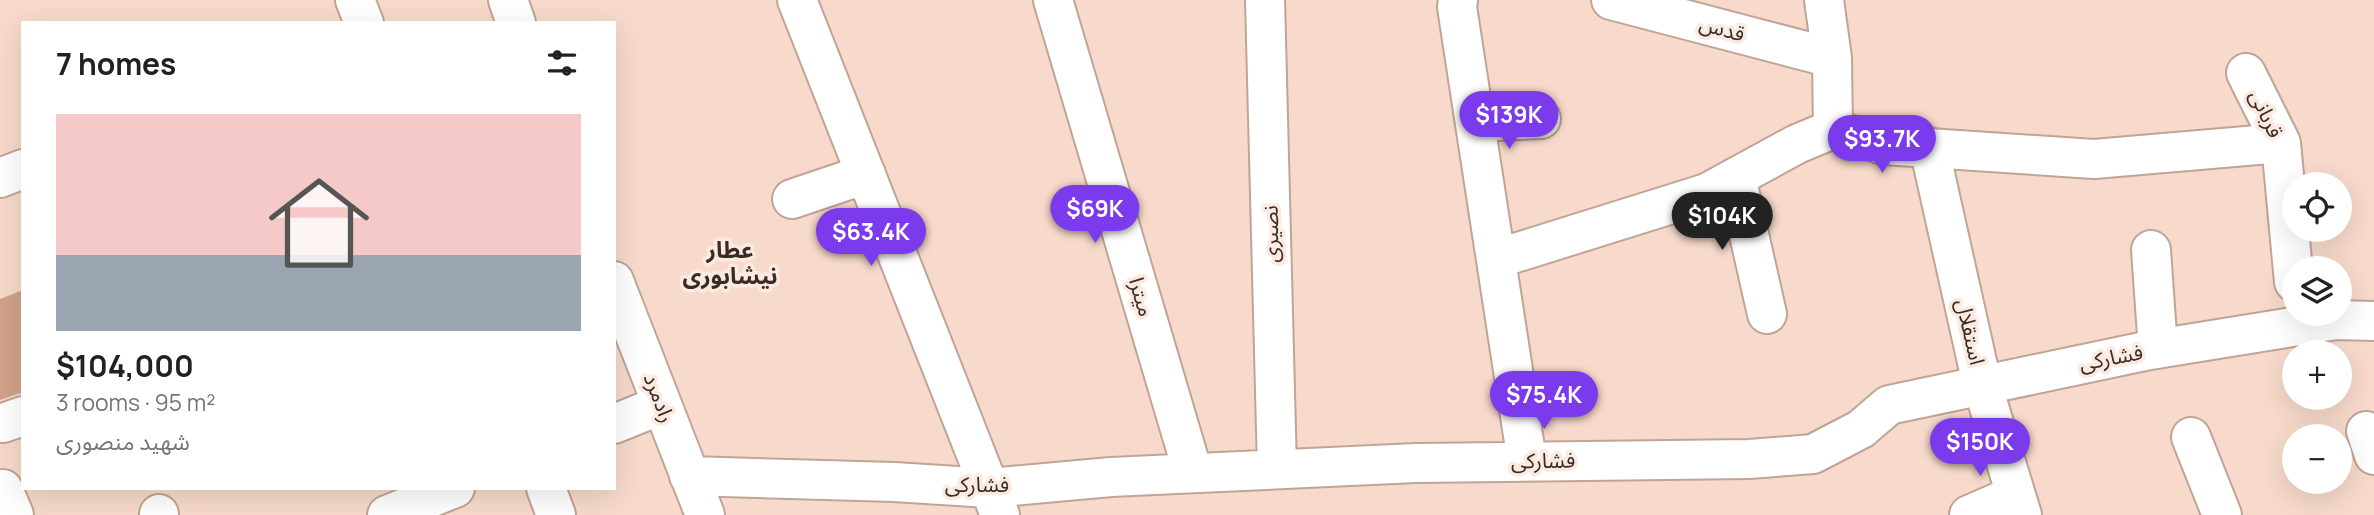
<!DOCTYPE html>
<html lang="en">
<head>
<meta charset="utf-8">
<style>
  body { margin:0; font-family:Manrope,"Noto Sans Arabic",sans-serif; background:#f6f6f6; color:#202124; height:100vh; display:flex; flex-direction:column; font-size:26px; white-space:nowrap }
  * { box-sizing:border-box; margin:0 }
  p { font-size:23px; color:#757577 }
  .icon { flex:none; width:38px; height:38px; fill:none; stroke:currentColor; stroke-width:2; stroke-linecap:round; stroke-linejoin:round }
  .map { position:relative; flex:1; overflow:hidden }
  .drawer { position:absolute; left:21px; top:21px; width:595px; height:469px; display:flex; flex-direction:column; background:#fff; border-radius:0px; box-shadow:0 7px 28px #0002 }
  .drawer>* { flex:none }
  .fabs { position:absolute; left:2282px; top:172px; display:grid; gap:14px }
  .fabs a { display:grid; place-items:center; width:70px; height:70px; border-radius:50%; background:#fff; box-shadow:0 7px 28px #0002; font-size:35px }
  .price { position:absolute; translate:-50% -60px; padding:0 16px; border-radius:24px; background:#7c3aed; color:#fff; font-size:23px; line-height:46px; filter:drop-shadow(0 2px 4px #0008) }
  .price::after { content:''; position:absolute; left:50%; top:42px; width:21px; height:16px; margin-left:-10px; background:inherit; clip-path:polygon(0 0,100% 0,50% 100%) }
  .price.selected { background:#222; color:#fff }
  ul { padding:0; list-style:none }
  li { display:grid; align-content:center; gap:14px; height:371px; padding:0 35px }
  li span { display:grid; place-items:center; height:217px; border-radius:0px; color:#555 }
  li>.icon { margin-inline-start:auto }
  span .icon { width:126px; height:126px; fill:#fffc; stroke-width:1 }
  li b { font-size:30px }
  h2 { display:flex; justify-content:space-between; align-items:center; height:84px; padding:0 35px; font-size:30px }
  .map>svg:first-child { display:block }
  .green { fill:#d1a289 }
  .lines { fill:none; stroke-linecap:round; stroke-linejoin:round }
  .minor-casing { stroke:#c0a496; stroke-width:42 }
  .minor { stroke:#fff; stroke-width:38 }
  .labels { text-anchor:middle; stroke-width:7; stroke-linejoin:round; paint-order:stroke }
  .street-label { font-size:21px; fill:#372c26; stroke:#fceae1 }
  .neighbourhood-label { font-size:23px; font-weight:bold; fill:#372c26; stroke:#fceae1 }
</style>
</head>
<body>
<div class="map">
<svg width="2374" height="515" viewBox="0 0 2374 515">
  <rect width="100%" height="100%" fill="#f7dacb"/>
  <path class="green" d="M23,290V392L0,400V299Z"/>
  <g class="lines">
    <g class="minor-casing">
      <path id="minor" d="M355,0L364,23
        M508,0L516,23
        M797,0L1000,515
        M1053,0L1193,473
        M1265,0L1277,469
        M1458,0L1457,7L1527,461
        M1611,0L1832,58
        M1824,0L1832,58L1833,129
        M2246,73L2281,143L2294,282
        M1475,122L1541,119
        M1929,147L1982,384L2022,515
        M1736,177L1767,314
        M0,178L23,169
        M792,199L866,174
        M2151,250L2158,349
        M1496,259L1707,193L1797,144L1833,129L1884,145L2094,159L2281,143
        M614,281L705,515
        M3,423L23,416
        M614,424L661,405
        M2366,431L2374,455
        M2191,437L2222,515
        M689,476L894,482L989,488L1111,477L1416,463L1749,459L1813,454L1861,429L1889,405L2150,350L2336,320L2374,321
        M546,488L556,515
        M3,489L14,515
        M159,514V515
        M387,515L455,488
        M1969,515L2015,495"/>
    </g>
    <use href="#minor" class="minor"/>
  </g>
  <g class="labels">
    <g class="street-label">
      <text transform="translate(1722 29) rotate(15)" y="7">قدس</text>
      <text transform="translate(2266 114) rotate(65)" y="7">قربانی</text>
      <text transform="translate(1271 234) rotate(-91)" y="7">نصیری</text>
      <text transform="translate(1141 297) rotate(74)" y="7">میترا</text>
      <text transform="translate(1970 332) rotate(77)" y="7">استقلال</text>
      <text transform="translate(2111 358) rotate(-11)" y="7">فشارکی</text>
      <text transform="translate(659 398) rotate(69)" y="7">رادمرد</text>
      <text transform="translate(1543 461) rotate(-1)" y="7">فشارکی</text>
      <text x="977" y="492">فشارکی</text>
    </g>
    <g class="neighbourhood-label">
      <text x="730" y="258">عطار<tspan x="730" dy="26">نیشابوری</tspan></text>
    </g>
  </g>
</svg>
<div class="fabs">
<a><svg class="icon" aria-label="locate" viewBox="0 0 24 24"><circle cx="12" cy="12" r="6"/><path d="M12 2v4M12 18v4M2 12h4M18 12h4"/></svg></a>
<a><svg class="icon" aria-label="layers" viewBox="0 0 24 24"><path d="M12 4l9 5-9 5-9-5zM3 14l9 5 9-5"/></svg></a>
<a>+</a>
<a>−</a>
</div>
<b class="price" style="left:1509px;top:151px">$139K</b>
<b class="price" style="left:1882px;top:175px">$93.7K</b>
<b class="price" style="left:1095px;top:245px">$69K</b>
<b class="price selected" style="left:1722px;top:252px">$104K</b>
<b class="price" style="left:871px;top:268px">$63.4K</b>
<b class="price" style="left:1544px;top:431px">$75.4K</b>
<b class="price" style="left:1980px;top:478px">$150K</b>
<section class="drawer">
<h2>7 homes<svg class="icon" aria-label="filters" viewBox="0 0 24 24"><path d="M4 7h16M4 17h16"/><circle cx="9" cy="7" r="2"/><circle cx="15" cy="17" r="2"/></svg></h2>
<ul>
<li><span style="background:linear-gradient(#f6c9c9 65%,#9aa5b1 0)"><svg class="icon" aria-label="home" viewBox="0 0 24 24"><path d="M3 11l9-7 9 7M6 9v11h12V9"/></svg></span><div><b>$104,000</b><p>3 rooms · 95 m²</p><p>شهید منصوری</p></div></li>
</ul>
</section>
</div>
</body>
</html>
